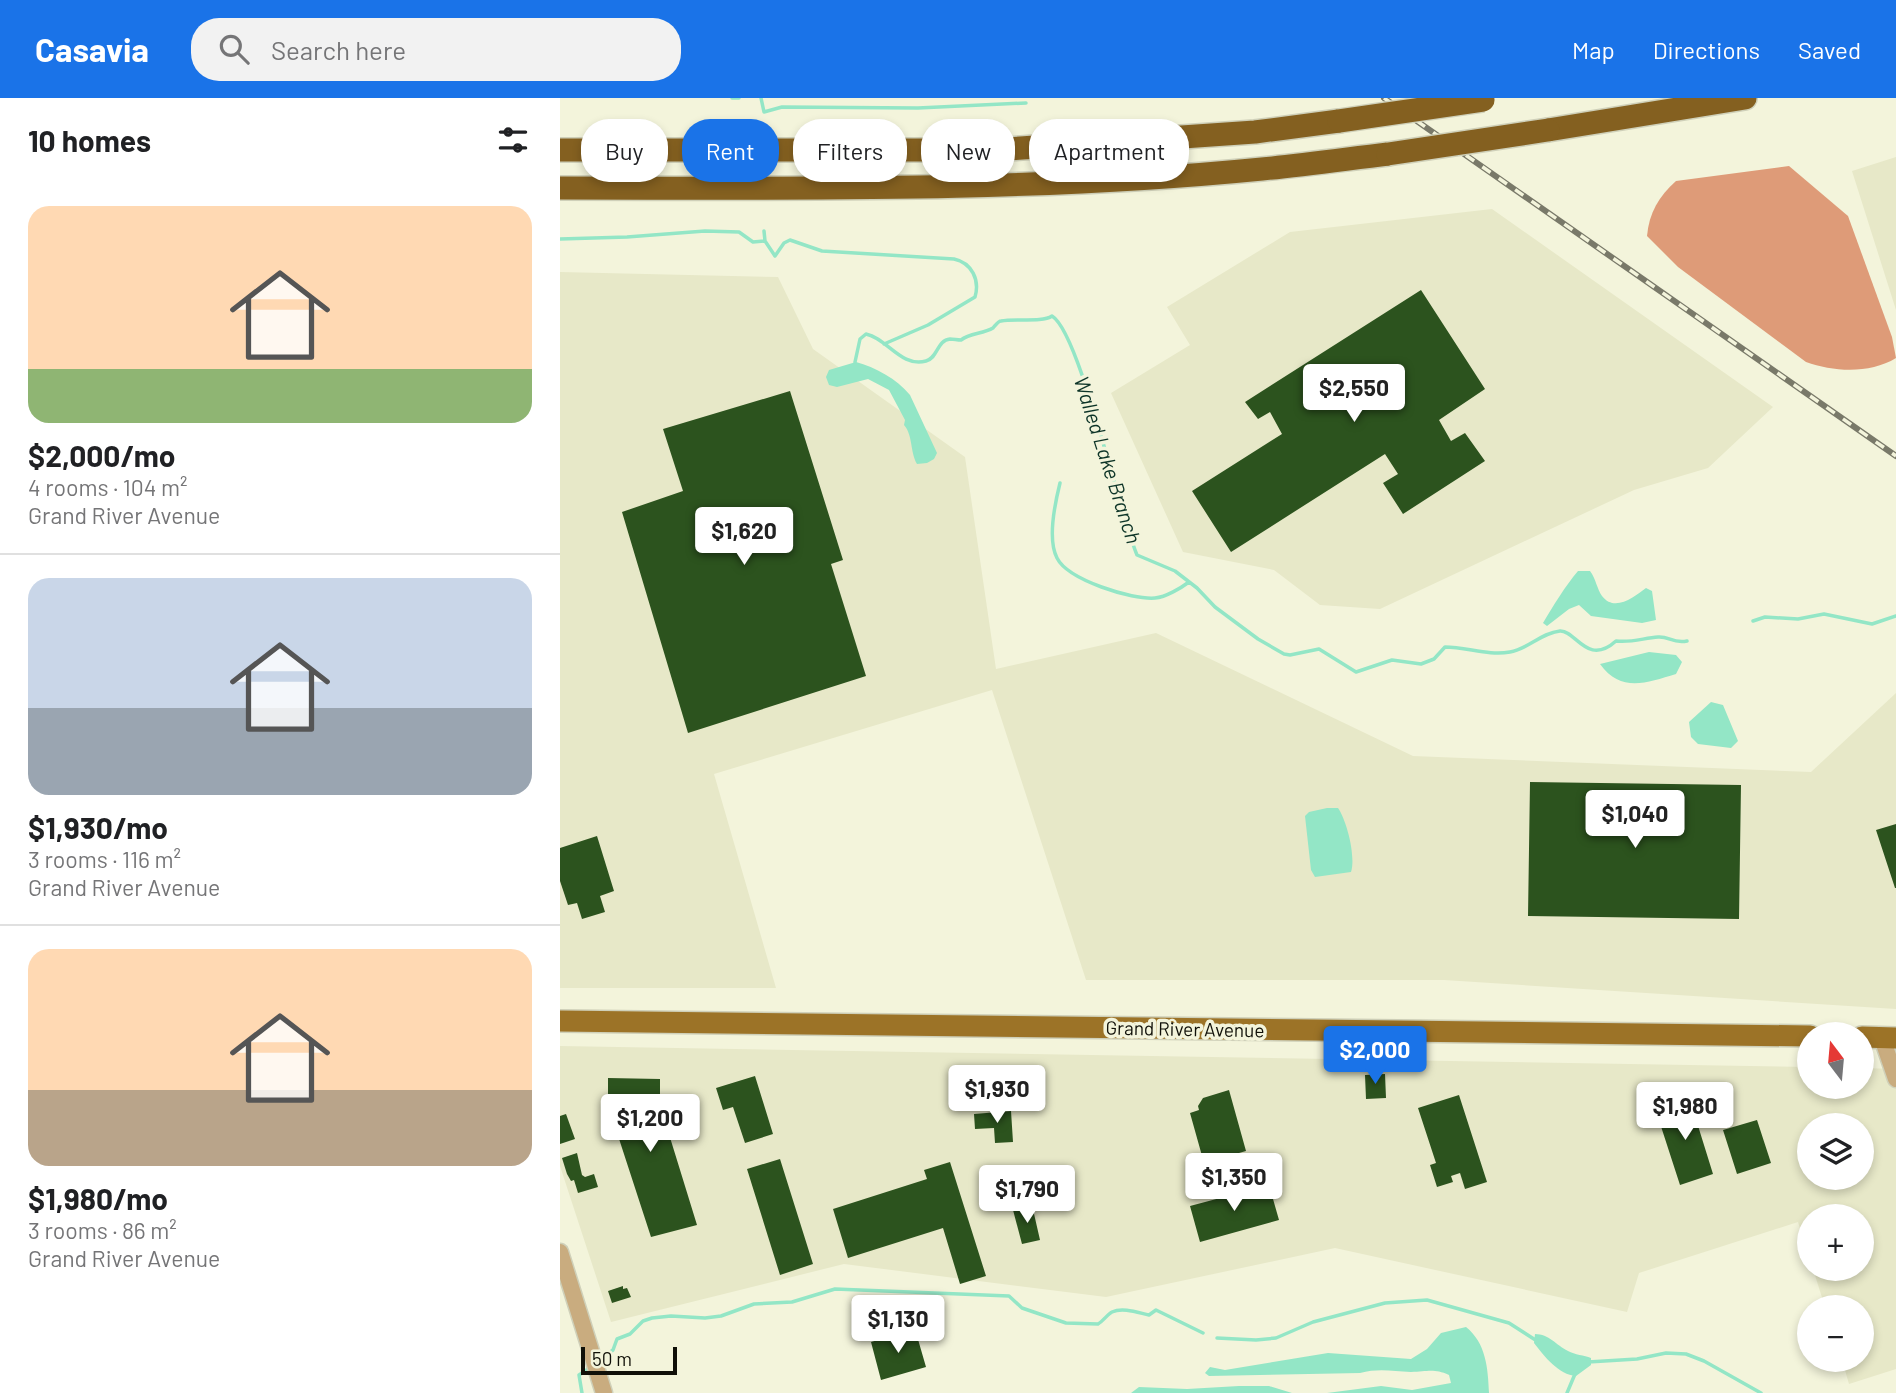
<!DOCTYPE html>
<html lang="en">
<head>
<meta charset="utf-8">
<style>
  body { margin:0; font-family:Barlow,sans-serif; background:#f2f2f2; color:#202124; height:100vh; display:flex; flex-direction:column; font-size:26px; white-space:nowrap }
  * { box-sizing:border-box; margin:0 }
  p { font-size:23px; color:#757577 }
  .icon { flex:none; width:38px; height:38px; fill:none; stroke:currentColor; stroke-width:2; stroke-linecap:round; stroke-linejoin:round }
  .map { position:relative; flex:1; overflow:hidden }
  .sheet { display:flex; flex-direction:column; background:#fff; width:560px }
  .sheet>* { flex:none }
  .guide { position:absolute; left:21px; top:21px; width:665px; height:63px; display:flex; gap:14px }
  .needle { width:46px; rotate:344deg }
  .controls { position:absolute; left:1237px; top:924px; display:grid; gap:14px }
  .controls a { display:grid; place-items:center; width:77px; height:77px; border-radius:50%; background:#fff; box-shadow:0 4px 10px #0003; font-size:35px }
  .scale { position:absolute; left:21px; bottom:18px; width:96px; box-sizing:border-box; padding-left:7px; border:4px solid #101008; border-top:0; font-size:19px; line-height:24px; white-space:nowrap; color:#101008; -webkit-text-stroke:5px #f3f4db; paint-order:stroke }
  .price { position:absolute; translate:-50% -60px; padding:0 16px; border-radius:7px; background:#fff; color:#222; font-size:23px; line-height:46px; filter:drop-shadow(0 2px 4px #0008) }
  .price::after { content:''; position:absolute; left:50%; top:42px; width:21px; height:16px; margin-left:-10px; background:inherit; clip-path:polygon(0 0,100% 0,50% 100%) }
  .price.active { background:#1a73e8; color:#fff }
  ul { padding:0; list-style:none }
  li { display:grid; align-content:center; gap:14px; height:371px; padding:0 28px }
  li+li { border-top:2px solid #e0e0e0 }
  li span { display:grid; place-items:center; height:217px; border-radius:21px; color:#555 }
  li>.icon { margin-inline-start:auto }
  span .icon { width:126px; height:126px; fill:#fffc; stroke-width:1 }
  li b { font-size:30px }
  h2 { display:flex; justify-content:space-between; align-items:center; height:84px; padding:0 28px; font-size:30px }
  .pill { padding:0 24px; border-radius:28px; background:#fff; box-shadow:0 4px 10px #0003; font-size:24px; line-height:63px }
  .pill.active { background:#1a73e8; color:#fff }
  header { display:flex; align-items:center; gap:42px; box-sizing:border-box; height:98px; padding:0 35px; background:#1a73e8; color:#fff }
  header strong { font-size:33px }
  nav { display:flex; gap:38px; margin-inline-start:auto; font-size:24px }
  .search { width:490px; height:63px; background:#f2f2f2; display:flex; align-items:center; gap:18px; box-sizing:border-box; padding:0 24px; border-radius:28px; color:#757577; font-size:26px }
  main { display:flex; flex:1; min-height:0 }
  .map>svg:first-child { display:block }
  .built { fill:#e7e8c8; fill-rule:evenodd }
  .forest { fill:#de9b78 }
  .water { fill:#93e6c6 }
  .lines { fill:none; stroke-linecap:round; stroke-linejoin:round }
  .stream { stroke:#93e6c6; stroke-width:3.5 }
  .building { fill:#2c531e }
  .minor-casing { stroke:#cfd0b9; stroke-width:19 }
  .major-casing { stroke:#cfd0b9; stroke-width:24 }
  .highway-casing { stroke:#cfd0b9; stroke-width:26 }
  .minor { stroke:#c9ac7f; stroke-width:16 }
  .major { stroke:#9c7327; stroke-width:21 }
  .highway { stroke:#846020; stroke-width:23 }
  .rail-casing { stroke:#797969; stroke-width:6 }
  .rail { stroke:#f3f4db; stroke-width:3.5; stroke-dasharray:10; stroke-linecap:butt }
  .highway-bridge-casing { stroke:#cfd0b9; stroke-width:26; stroke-linecap:butt }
  .highway-bridge { stroke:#846020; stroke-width:23 }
  .labels { text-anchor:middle; stroke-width:7; stroke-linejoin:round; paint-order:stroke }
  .street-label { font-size:19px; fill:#101008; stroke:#f3f4db }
  .water-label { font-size:21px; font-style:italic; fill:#0d3427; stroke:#f3f4db }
</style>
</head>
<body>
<header>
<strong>Casavia</strong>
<div class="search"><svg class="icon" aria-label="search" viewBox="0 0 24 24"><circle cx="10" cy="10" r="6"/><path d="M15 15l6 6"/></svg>Search here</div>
<nav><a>Map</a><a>Directions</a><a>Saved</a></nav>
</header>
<main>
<section class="sheet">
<h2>10 homes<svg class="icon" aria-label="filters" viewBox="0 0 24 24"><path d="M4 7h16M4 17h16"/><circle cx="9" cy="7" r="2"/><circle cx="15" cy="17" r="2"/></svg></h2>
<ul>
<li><span style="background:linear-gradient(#ffd9b3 75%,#8fb573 0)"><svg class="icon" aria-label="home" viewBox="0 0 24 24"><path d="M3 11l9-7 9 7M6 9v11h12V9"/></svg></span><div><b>$2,000/mo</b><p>4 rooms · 104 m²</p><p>Grand River Avenue</p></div></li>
<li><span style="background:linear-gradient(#c9d6e8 60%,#9aa5b1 0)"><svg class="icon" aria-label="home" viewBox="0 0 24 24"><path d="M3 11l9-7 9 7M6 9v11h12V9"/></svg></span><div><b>$1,930/mo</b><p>3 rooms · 116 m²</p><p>Grand River Avenue</p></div></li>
<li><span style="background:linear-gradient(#ffd9b3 65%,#b9a48a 0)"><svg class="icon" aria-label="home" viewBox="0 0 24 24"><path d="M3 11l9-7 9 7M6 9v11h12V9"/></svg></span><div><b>$1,980/mo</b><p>3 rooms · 86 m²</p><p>Grand River Avenue</p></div></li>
</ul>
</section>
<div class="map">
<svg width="1336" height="1295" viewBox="0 0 1336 1295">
  <rect width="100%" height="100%" fill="#f3f4db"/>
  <path class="built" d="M1336,59V212L1292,73Z
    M932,111L1213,309L1148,370L1074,392L820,511L760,507L714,472L623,454L551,295L630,247L607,209L730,134Z
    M0,174L218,179L253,251L405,359L436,571L596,535L853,658L1251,674L1336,595V911L884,882H526L432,592L154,676L216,890H0Z
    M0,948L1249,969L1250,989H1302V970L1336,971V1271L1289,1286L1282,1262H1302V1209H1265L1253,1171H1302V1118H1250L1249,1159L1238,1124L1079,1175L1067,1214L775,1150L546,1199L284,1166L51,1224L0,1068ZM1250,1027H1302V1080H1250Z"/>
  <path class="forest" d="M1229,68L1288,118L1332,239L1336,260C1310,276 1274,274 1246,264L1118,169L1087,138C1089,115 1099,98 1116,83Z"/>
  <path class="water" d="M296,264C315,269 337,281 350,297L377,355L374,361L367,365L357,366C350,354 353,337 344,327L345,322L329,292L308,281L277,289L269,287L266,279L269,272Z
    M1018,473H1030C1036,481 1037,491 1042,498C1055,515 1075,498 1086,490L1092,493L1096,522L1082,525L1031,518L1019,507L1009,511L987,528L983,525C993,508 1006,487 1018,473Z
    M1089,554L1116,557L1122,564L1116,576C1086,585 1061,595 1040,566Z
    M1151,604L1163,607L1178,643L1171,650L1138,646L1131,639L1129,624Z
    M767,710H778C787,723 796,759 791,774L755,779L751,772L745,718L749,714Z
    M906,1229C926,1245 928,1270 929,1295H767L821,1288L852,1292L891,1285L889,1277C873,1270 867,1274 851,1274C832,1273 818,1270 800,1275L649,1278L645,1275L650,1269L665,1272L768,1255L851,1261L867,1251L881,1235Z
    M975,1236C989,1236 996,1247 1008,1253C1015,1257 1024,1257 1031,1260V1267L1016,1278C999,1277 984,1258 974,1245Z
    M679,1288H709L732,1295H571L579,1289L627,1291Z"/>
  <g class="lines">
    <path class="stream" d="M172,0H179
      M201,0L204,14L222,9L358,10L466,5
      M204,133L205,143L215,158L224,145L230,142L262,153L394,161C412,165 420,182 415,199L368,227L324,246
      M0,141L67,139L145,133L179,134L193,144L205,143
      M295,264L300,241L306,236C327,240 341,270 366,263C378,260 377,242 390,241C394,241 397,242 401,242C410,235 423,236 433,230C435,228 438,223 441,223C455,220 482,225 492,218C520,235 559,415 577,457L615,473L637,490L655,509L698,541L724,556L730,557L759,551L796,574L832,562L861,566L874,561L885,549C907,549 928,558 950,554C968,551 981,535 1000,533C1016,532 1027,569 1056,543C1071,545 1084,540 1098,539C1109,538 1113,546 1127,543
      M500,385C495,405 487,441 497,460C508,482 572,502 595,500C606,499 621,490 629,484
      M1193,523L1205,519L1238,521L1264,516L1312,526L1336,518
      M657,1240L696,1242L716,1240L753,1224L825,1205L867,1202L949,1225L977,1243
      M40,1262L53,1252L57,1241L70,1236L83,1223L92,1220L111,1218L145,1220L161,1218L194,1206L232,1204L275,1191L449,1198L462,1210L506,1225L538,1226C543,1223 548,1216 552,1214C563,1209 579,1215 589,1217L596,1212L643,1235
      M1028,1264L1077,1261L1106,1255L1126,1256L1144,1263L1201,1295
      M22,1295L19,1277L31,1269
      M1007,1295L1015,1276"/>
  </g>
  <path class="building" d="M861,192L925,291L879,322L891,343L905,335L925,363L843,416L823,385L838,376L825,356L671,454L632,393L722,336L710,314L698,321L685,304Z
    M230,293L283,462L271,466L306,578L128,635L62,414L123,393L103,331Z
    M970,684L1181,687L1179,821L968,818Z
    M1336,726V790H1335L1316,732Z
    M37,738L54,793L40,798L45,814L22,821L17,805L8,807L0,783V750Z
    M825,976L826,1000L806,1001L805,977Z
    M195,978L213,1036L185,1045L173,1009L163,1012L156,990Z
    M48,980L100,981V1007L137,1127L91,1139L48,1007Z
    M669,992L686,1053L644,1065L630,1015L639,1012L638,1008L643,1000Z
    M899,997L927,1084L905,1091L900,1075L891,1078L893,1084L877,1089L870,1067L876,1065L858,1010Z
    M1130,1002L1153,1076L1120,1087L1096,1013Z
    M451,1013L453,1044L435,1045L434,1030L415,1031L414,1016Z
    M6,1016L15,1041L0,1046V1018Z
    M1197,1022L1211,1065L1177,1076L1163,1032Z
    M17,1055L22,1077L25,1079L34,1076L38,1089L18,1095L14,1082L11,1083L7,1076L2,1060Z
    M220,1061L253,1166L220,1177L187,1071Z
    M390,1064L426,1178L400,1186L383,1130L288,1160L273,1111L367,1081L364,1072Z
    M709,1087L719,1122L640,1144L630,1108Z
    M472,1107L480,1142L462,1146L453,1112Z
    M63,1188V1191L67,1190L71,1199L52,1205L48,1193Z
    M355,1231L366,1269L321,1282L311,1244Z"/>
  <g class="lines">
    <g class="minor-casing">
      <path id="minor" d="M1322,940L1336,981
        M0,1154L44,1295"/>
    </g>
    <g class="major-casing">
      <path id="major" d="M0,923L1250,938
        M1302,939L1336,940"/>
    </g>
    <g class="highway-casing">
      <path id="highway" d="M988,32L1185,0
        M0,52H432L695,34L779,23
        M0,90C234,90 469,94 702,71C744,67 786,61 828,56"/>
    </g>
    <use href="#minor" class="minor"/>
    <use href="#major" class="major"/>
    <use href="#highway" class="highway"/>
    <g class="rail-casing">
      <path id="rail" d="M824,0L1336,358"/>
    </g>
    <use href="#rail" class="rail"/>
    <g class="highway-bridge-casing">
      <path id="highway-bridge" d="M779,23L923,2
        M828,56L988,32"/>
    </g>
    <use href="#highway-bridge" class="highway-bridge"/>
  </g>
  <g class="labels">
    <g class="street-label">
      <text transform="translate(625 931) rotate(1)" y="7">Grand River Avenue</text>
    </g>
    <g class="water-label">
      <text transform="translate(547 362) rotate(72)" y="7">Walled Lake Branch</text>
    </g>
  </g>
</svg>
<div class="controls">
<a><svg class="needle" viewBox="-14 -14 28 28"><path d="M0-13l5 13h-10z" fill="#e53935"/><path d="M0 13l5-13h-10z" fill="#757577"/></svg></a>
<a><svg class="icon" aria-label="layers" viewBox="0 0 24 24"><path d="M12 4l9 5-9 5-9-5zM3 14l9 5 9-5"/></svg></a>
<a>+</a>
<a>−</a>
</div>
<div class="scale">50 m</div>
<b class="price" style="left:794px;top:326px">$2,550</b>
<b class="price" style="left:184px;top:469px">$1,620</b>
<b class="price" style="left:1075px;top:752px">$1,040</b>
<b class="price active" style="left:815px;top:988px">$2,000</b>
<b class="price" style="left:437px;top:1027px">$1,930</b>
<b class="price" style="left:1125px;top:1044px">$1,980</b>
<b class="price" style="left:90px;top:1056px">$1,200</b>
<b class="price" style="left:674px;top:1115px">$1,350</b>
<b class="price" style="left:467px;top:1127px">$1,790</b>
<b class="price" style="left:338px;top:1257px">$1,130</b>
<div class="guide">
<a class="pill">Buy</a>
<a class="pill active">Rent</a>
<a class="pill">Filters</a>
<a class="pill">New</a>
<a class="pill">Apartment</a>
</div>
</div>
</main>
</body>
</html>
